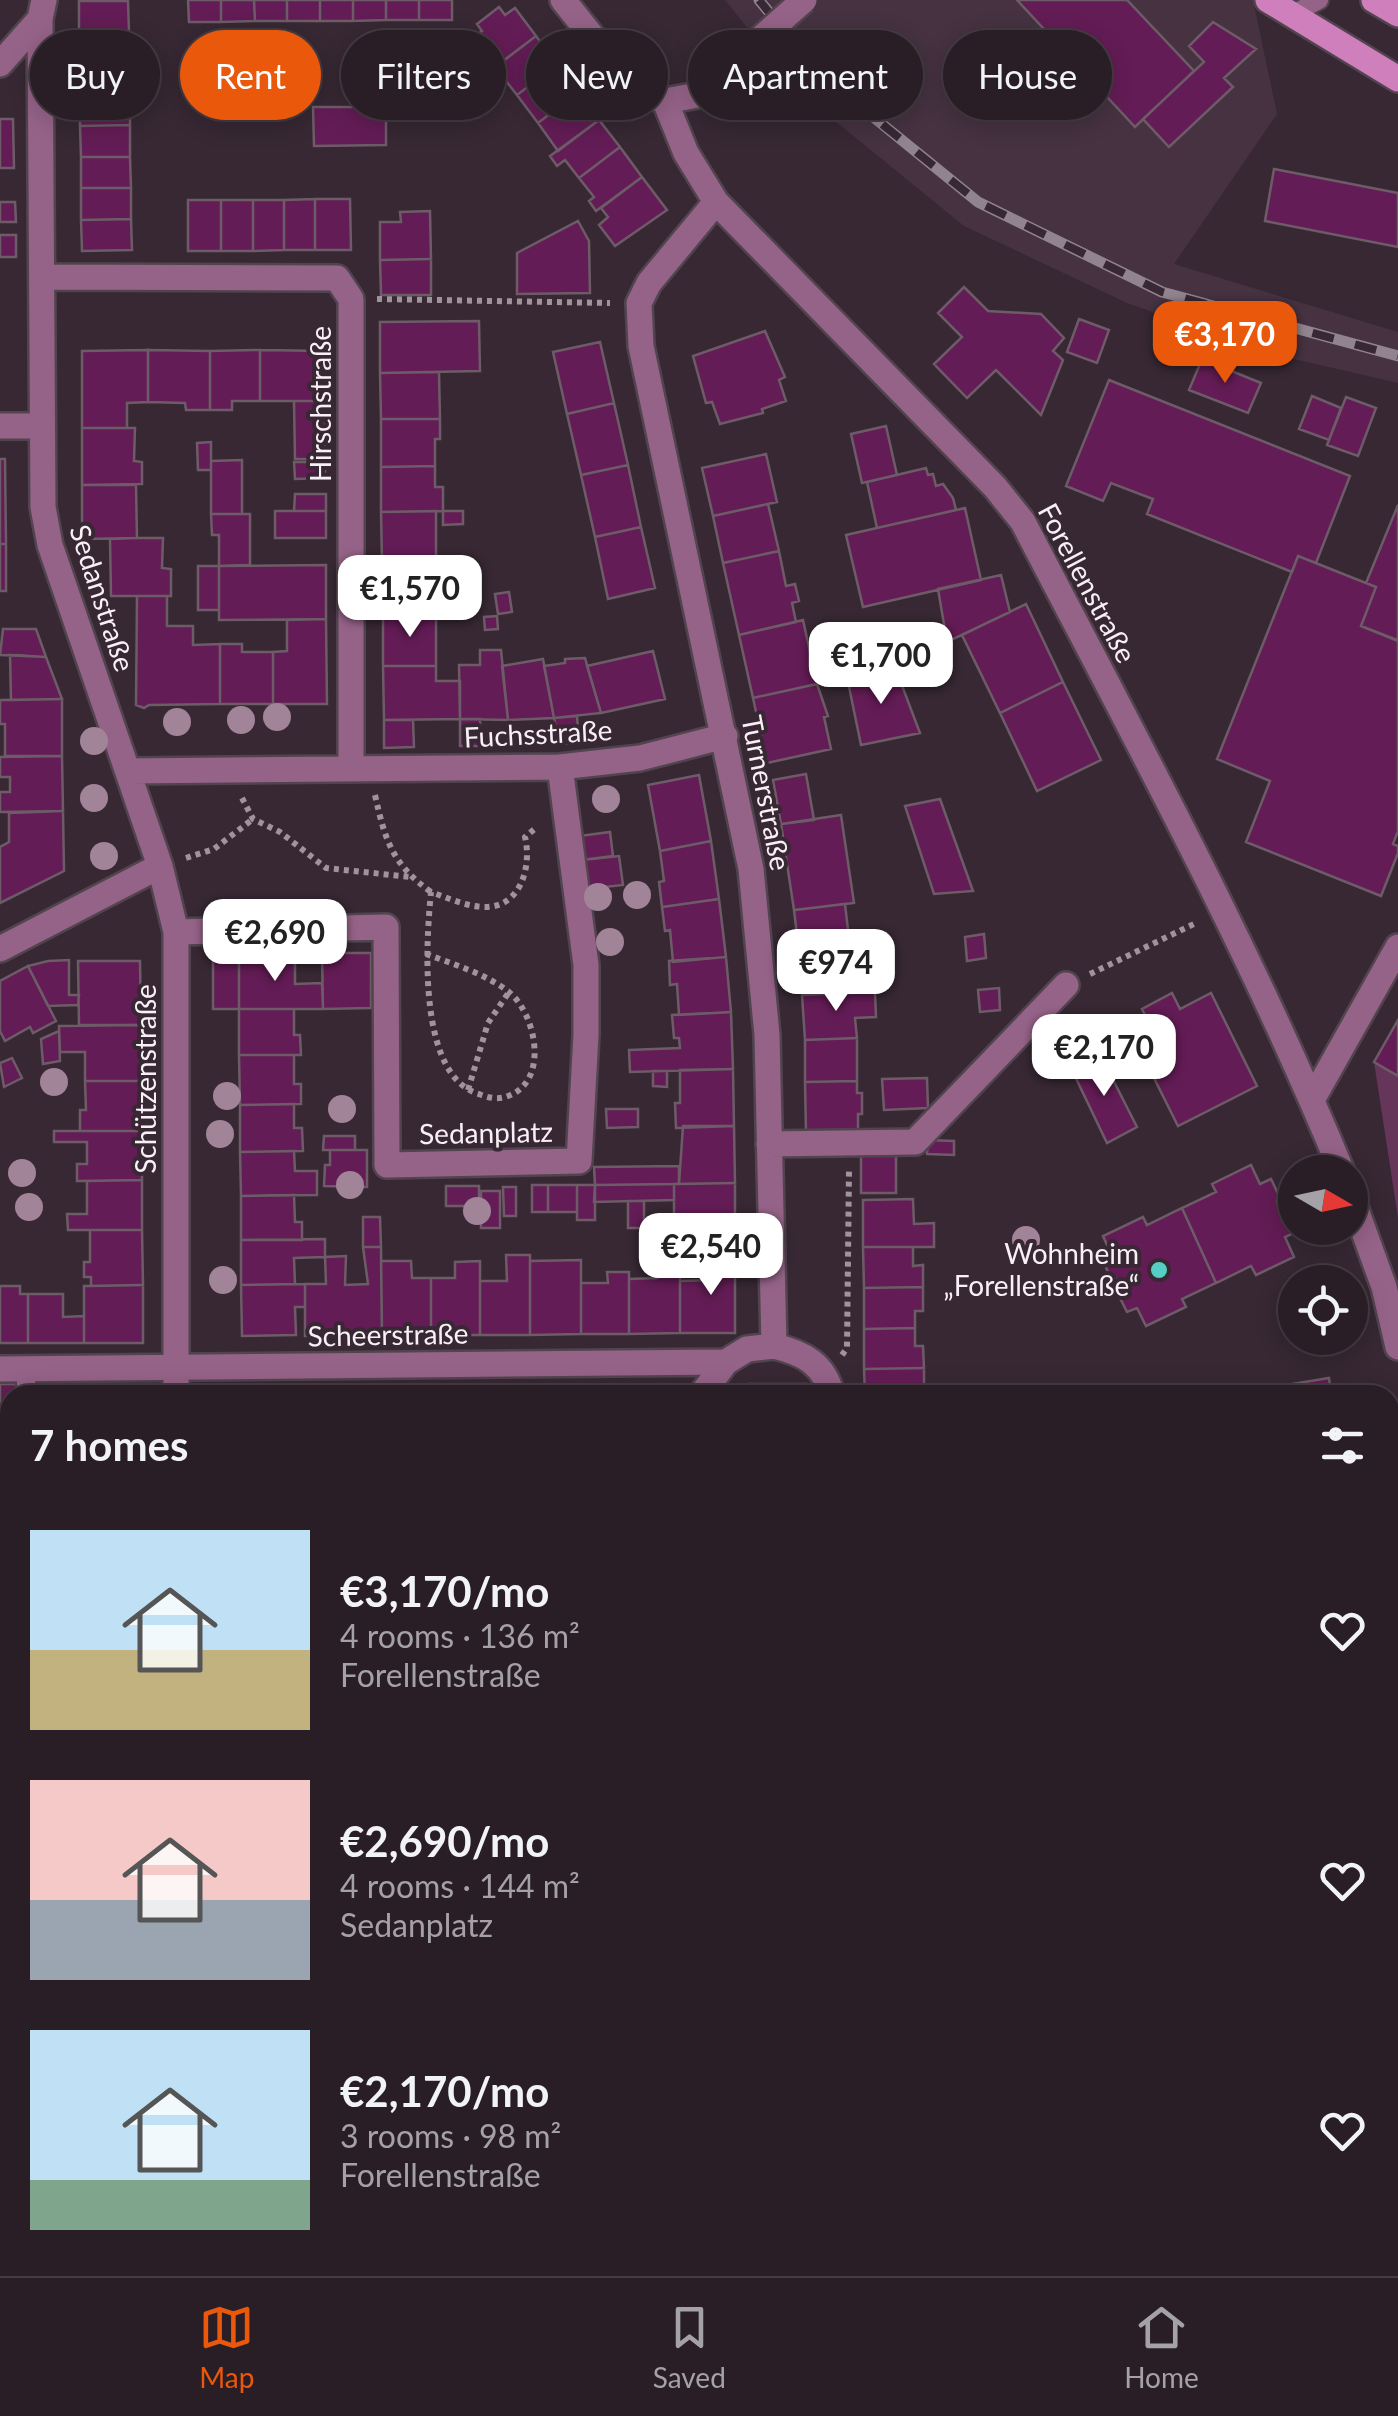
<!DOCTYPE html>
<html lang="en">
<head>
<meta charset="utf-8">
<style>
  body { margin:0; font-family:Lato,sans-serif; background:#352b32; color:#f1f3f6; height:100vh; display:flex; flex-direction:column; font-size:38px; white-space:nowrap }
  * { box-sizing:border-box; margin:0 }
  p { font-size:32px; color:#a5a2a7 }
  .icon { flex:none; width:55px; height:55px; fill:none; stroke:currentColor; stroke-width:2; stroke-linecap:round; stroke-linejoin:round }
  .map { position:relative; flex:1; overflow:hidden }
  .details { position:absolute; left:0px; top:1385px; width:1400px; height:892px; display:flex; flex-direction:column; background:#291e26; border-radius:30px 30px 0 0; box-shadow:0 5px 25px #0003,0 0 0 2px #453c43 }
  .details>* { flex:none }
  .top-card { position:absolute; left:30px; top:30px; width:1340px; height:90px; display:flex; gap:20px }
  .needle { width:65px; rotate:99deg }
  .controls { position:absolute; left:1278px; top:1155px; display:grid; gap:20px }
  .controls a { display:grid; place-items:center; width:90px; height:90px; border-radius:50%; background:#291e26; box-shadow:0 5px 25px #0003,0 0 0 2px #453c43; font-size:50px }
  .price { position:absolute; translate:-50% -85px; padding:0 22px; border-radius:20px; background:#fff; color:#222; font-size:32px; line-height:65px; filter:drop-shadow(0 2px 5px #0008) }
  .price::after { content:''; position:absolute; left:50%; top:60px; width:30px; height:22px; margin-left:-15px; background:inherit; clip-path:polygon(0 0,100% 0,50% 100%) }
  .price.on { background:#ea580c; color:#fff }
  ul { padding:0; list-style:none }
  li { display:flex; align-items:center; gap:30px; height:250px; padding:0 30px }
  li span { display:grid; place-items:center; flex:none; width:280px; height:200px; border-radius:0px; color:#555 }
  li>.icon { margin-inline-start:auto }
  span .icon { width:120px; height:120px; fill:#fffc; stroke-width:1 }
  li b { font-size:42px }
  h2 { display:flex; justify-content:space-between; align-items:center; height:120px; padding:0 30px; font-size:42px }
  .tag { padding:0 35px; border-radius:45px; background:#291e26; box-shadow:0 5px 25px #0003,0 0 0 2px #453c43; font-size:35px; line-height:90px }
  .tag.on { background:#ea580c; color:#fff }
  .tab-bar { display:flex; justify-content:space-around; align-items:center; height:140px; border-top:2px solid #453c43; background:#291e26; font-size:28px; color:#a5a2a7 }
  .tab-bar a { display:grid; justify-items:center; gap:5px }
  .tab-bar .on { color:#ea580c }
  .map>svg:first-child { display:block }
  .built { fill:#463241 }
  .green { fill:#66355a }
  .building { fill:#631c55; stroke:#6d5c68; stroke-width:2.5 }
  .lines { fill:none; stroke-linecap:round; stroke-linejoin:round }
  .lane-casing { stroke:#52444e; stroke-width:22 }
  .street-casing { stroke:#52444e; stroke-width:30 }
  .secondary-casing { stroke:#52444e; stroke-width:30 }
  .path { stroke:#a0939c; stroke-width:6; stroke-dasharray:5 5; stroke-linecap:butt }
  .lane { stroke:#956388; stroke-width:18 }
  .street { stroke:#956388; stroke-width:25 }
  .secondary { stroke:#cf7fbb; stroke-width:25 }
  .rail-casing { stroke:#91848e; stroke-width:11 }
  .rail { stroke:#372833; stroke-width:8; stroke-dasharray:22; stroke-linecap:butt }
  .street-bridge-casing { stroke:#52444e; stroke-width:30; stroke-linecap:butt }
  .street-bridge { stroke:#956388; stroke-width:25 }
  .tree { fill:#a28499 }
  .poi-dot { fill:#56cec3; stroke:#372833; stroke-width:4 }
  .labels { text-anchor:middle; stroke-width:8; stroke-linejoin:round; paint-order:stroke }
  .street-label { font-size:28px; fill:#f9eff6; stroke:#372833 }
  .poi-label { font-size:28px; fill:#f9eff6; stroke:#372833; text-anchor:end }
</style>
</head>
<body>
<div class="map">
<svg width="1398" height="2276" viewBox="0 0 1398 2276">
  <rect width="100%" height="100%" fill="#372833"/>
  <path class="built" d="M725,0H1253L1277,114L1174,264L1398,332V383L1268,353L1127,303L964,226L797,90Z
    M14,2268H541V2276H14Z
    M816,2268H1024L1025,2276H816Z"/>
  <path class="green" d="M1398,1020V1218L1374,1062Z
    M541,2268H797V2276H541Z"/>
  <path class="building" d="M188,0H221V22H189Z
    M221,0H254L255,21L221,22Z
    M254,0H287V21H255Z
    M287,0H320V21H287Z
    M320,0H353V21H320Z
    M353,0H386V20L353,21Z
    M386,0H419V20H386Z
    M419,0H452V20H419Z
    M1017,0H1127L1194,71L1135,127Z
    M79,1H128L129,32L79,33Z
    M499,7L505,15L515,8L536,36L480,79L458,50L482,31L477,24Z
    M1213,22L1256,49L1224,78L1233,87L1169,147L1143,119L1204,62L1189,46Z
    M129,32V63L79,64V33Z
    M536,36L557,65L517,95L495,67Z
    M129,63L130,94L80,95L79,64Z
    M557,65L578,92L538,123L517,95Z
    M578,92L599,120L558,151L538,123Z
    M130,94V125L80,126V95Z
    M313,107H386V145L314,146Z
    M0,119H13L14,168H0Z
    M599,120L620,147L579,178L565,160L557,166L550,156Z
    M130,125V157H81L80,126Z
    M620,147L642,177L596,211L589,201L594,197L579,178Z
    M81,157H130L131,188H81Z
    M1274,169L1398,193V247L1265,221Z
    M642,177L667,210L615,246L599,225L608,217L601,208Z
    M81,188H131V219L81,220Z
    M315,199H350L351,250H315Z
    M315,199V250H284V200Z
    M188,200H221V251H188Z
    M221,200H253V251H221Z
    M253,200H284V250L253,251Z
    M0,202H15L16,222H0Z
    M430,211L431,259L380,260V222H401L400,212Z
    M131,219L132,250L82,251L81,220Z
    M578,221L589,241L590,293L517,294V253Z
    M0,235H16V257H0Z
    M431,259V295H381L380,260Z
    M964,287L988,311L1041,314L1064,338L1053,351L1063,360L1041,415L996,370L967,398L934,364L962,337L938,313Z
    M1079,319L1109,330L1097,363L1067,352Z
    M479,321L480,371L380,373V322Z
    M765,331L785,377L779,380L786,401L762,409L763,413L720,424L712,402L706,403L693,356Z
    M600,342L614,403L567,414L553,352Z
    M148,350L210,351V410H186L185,403L148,402Z
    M148,350V402L127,403V428H82V351Z
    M260,350V401H232V410H210V351Z
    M260,350L326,351V401H260Z
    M1202,359L1261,383L1248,413L1189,390Z
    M439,372L440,419H381L380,373Z
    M1109,380L1350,476L1316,563L1298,556L1292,572L1147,514L1153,499L1111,483L1103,501L1066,486Z
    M1312,396L1341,408L1329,440L1299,429Z
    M1346,397L1376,408L1358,456L1327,445Z
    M294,401H326L325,459H295Z
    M614,403L628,465L581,475L567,414Z
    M381,419H440V439H435V466L381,467Z
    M886,426L897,475L862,483L851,434Z
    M82,428H135L134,461L142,462V484L82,485Z
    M211,442V470H198L197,443Z
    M766,454L777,502L713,516L702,468Z
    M0,459H5L6,544H0Z
    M242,460V514H211V461Z
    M294,462H325V478L295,479Z
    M628,465L641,527L595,537L581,475Z
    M435,466V487H443V511L381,512V467Z
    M926,468L928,475L933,474L936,486L943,484L953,498L956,510L877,528L867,482Z
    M82,485H136L137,538L82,539Z
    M295,494H326V511H294Z
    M768,504L779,551L723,563L713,516Z
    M1398,505V638L1397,640L1361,626L1376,587L1366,583Z
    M965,508L981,580L863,607L846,535Z
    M275,511H326V538H275Z
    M436,511V564H382L381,512Z
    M443,511H463V524L443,525Z
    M211,514H250V565L219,566V535H212Z
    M641,527L655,588L608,599L595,537Z
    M137,538H163L162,568L171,569V596H111L110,539Z
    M0,544H6V591H0Z
    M779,551L786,586L795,584L799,601L792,603L796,622L739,635L723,563Z
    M1298,556L1376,587L1361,626L1398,641V831L1393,844L1398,846V853L1381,896L1246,842L1270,781L1217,759Z
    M382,564H442V586H435L436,614L383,615Z
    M326,565V619L219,620V566Z
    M198,566H219V610H198Z
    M1001,575L1010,612L947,642L938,589Z
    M509,592L512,612L498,614L495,594Z
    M137,596H167V626H193V645L220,644V704L149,705L144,708L136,705Z
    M1026,604L1063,682L1000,713L962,635Z
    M436,614V666H383V615Z
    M497,616L498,629L485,630L484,617Z
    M326,619L327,704H273V652L287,651V620Z
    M803,620L817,684L753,698L739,635Z
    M3,629H36L46,657L0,655Z
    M220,644H242V652H273V704H220Z
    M480,650H501L508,720L460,719L459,665H480Z
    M653,651L665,699L601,713L587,666Z
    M10,655L46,657L62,699L11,700Z
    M585,658L601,713L554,718L544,666L565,663V659Z
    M543,659L554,718L508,720L502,666Z
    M383,666H436V681H460V719L384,720Z
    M895,667L920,733L861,745L847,677Z
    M1063,682L1101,760L1037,791L1000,713Z
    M817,684L828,716L824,717L831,749L767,763L753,698Z
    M62,699V756H5V724H0V700Z
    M577,716L579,743L559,744L554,718Z
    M460,719H480L481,746H460Z
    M384,720H413L414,747L384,748Z
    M62,756L63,811L0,812V792H10V777H0V757Z
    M806,774L814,820L781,824L773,780Z
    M699,775L711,841L660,851L648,785Z
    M940,799L973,891L934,894L905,806Z
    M63,811L64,871L0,903V847L9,842V813Z
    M841,815L854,903L794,910L781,824Z
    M610,832L613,856L582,860L579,836Z
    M711,841L719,899L662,907L659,882L664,881L660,851Z
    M619,856L623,885L587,889L582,860Z
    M719,899L726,957L673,962L670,930L665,931L662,907Z
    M845,904L850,947L799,952L794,910Z
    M984,934L986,958L967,961L965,937Z
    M864,946L865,971L852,972L854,993L802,995L799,952Z
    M213,953L239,954V1009H213Z
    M295,953V984L322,983L323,1009H239V954Z
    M322,953H371V1008L323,1009Z
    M726,957L731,1012L679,1015L677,984L670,985L669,961Z
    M69,960V995H79L78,1005L48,1006L28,966L48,961Z
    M78,961H140L141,1025H79Z
    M28,966L56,1021L33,1033L30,1027L5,1041L0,1031V981Z
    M999,988L1000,1010L980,1012L978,990Z
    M875,992L876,1017L855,1018L857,1038L805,1040L802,995Z
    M1172,993L1180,1009L1211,993L1257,1086L1178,1126L1130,1030L1148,1021L1142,1009Z
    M239,1009H294V1035H300L301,1055H239Z
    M731,1012L733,1069L630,1072L629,1050L680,1048L679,1038H674L672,1015Z
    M1398,1020V1076L1374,1062Z
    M141,1025V1081H85V1052H60L59,1026Z
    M59,1031L60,1061L43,1064L41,1039Z
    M857,1038V1081L805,1082V1040Z
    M239,1055H294V1084H301V1104L240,1105Z
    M1101,1056L1137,1127L1107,1143L1072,1070Z
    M12,1058L22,1078L4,1087L0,1063Z
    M733,1069L734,1126L676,1128L675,1103H680V1070Z
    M653,1071H667V1087L653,1086Z
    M927,1078L928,1108L884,1110L882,1079Z
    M85,1081H141L142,1131H80V1110H86Z
    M857,1081V1093H862V1114H858V1131L806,1133L805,1082Z
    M294,1104V1128H302L303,1151L240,1152V1105Z
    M606,1109H638V1127L607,1128Z
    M683,1126H734L735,1183L679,1184Z
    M54,1131H142V1180L77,1181V1164H87V1142H54Z
    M324,1136H355V1150H323Z
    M928,1140L954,1141V1155L927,1154Z
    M330,1150H367V1187L324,1186L325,1165H330Z
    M294,1151L295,1171H317V1195L241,1196L240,1152Z
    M861,1155H896V1193H861Z
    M1251,1165L1260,1184L1271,1179L1281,1200L1277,1202L1282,1214L1287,1212L1296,1232L1285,1237L1294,1257L1256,1275L1251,1266L1216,1283L1182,1208L1216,1192L1212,1184Z
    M679,1166V1184L595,1185L594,1167Z
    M142,1180V1230H68L67,1214H87V1181Z
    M735,1183V1250H674V1184Z
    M674,1184V1200L594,1202L595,1185Z
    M532,1185H548V1212H532Z
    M548,1185H577V1212H548Z
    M577,1185H595V1220H577Z
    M446,1186H479V1206H446Z
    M503,1187H516V1216H504Z
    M481,1191H500V1228H481Z
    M294,1195L295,1222H302V1240H241V1196Z
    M913,1199L914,1224L934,1223V1247H863V1200Z
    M628,1201H644V1228H628Z
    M1182,1208L1216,1283L1182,1299L1186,1307L1146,1326L1137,1308L1127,1312L1117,1292L1121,1290L1118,1285L1116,1279L1112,1281L1103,1261L1112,1256L1103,1236L1143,1217L1147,1225Z
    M363,1217H380L381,1247H363Z
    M90,1230H142L143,1285L91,1286V1277H84V1262H90Z
    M325,1239V1257L294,1258L295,1284L241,1285V1240Z
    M363,1247H381L382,1336H305V1284H326L325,1257L346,1256L345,1285L368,1284Z
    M863,1247H913V1266L923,1265V1287L864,1288Z
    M711,1250H735V1333H680V1281L711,1280Z
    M506,1255H530V1335H480V1281H507Z
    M581,1260V1334L530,1335V1261Z
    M381,1261H411L412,1278H431V1335L382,1336Z
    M480,1261V1335H431V1278H455V1262Z
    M680,1270V1333L629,1334V1279L657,1278V1271Z
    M607,1272H629V1334H581V1283H608Z
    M305,1284V1307H295L296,1335L242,1336L241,1285Z
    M143,1285V1343H84V1286Z
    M0,1286H20V1294H28V1343H0Z
    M923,1287V1311H915V1328L864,1329V1288Z
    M28,1294H63V1317L84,1316V1343H28Z
    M915,1328V1346H923L924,1368L864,1369V1329Z
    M924,1368V1388H915V1395H865L864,1369Z
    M1329,1378L1331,1395H1279L1287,1394L1286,1385Z
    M0,1384H16V1395H10V1438H0Z
    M749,1384H807V1395H743Z
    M31,1385H142V1395H31Z
    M665,1385L666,1395H566V1386Z
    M449,1387V1395H400L399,1388Z
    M449,1387H499V1395H449Z
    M499,1387H549V1395H499Z
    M282,1388H308V1395H282Z
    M308,1388H350V1395H308Z
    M350,1388H399L400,1395H350Z
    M208,1389H259V1395H208Z
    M0,1451H10V1488H0Z
    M0,1581H10V1635H0Z
    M0,1679H6L7,1729H0Z
    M1398,1916V2050L1390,2051V1918Z
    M9,1927L10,1984L0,1989V1931Z
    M1398,2101V2235L1390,2236V2103Z
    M46,2268H314V2276H46Z
    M908,2268H971V2276H908Z
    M1151,2268H1196L1152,2275Z"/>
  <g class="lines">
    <g class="lane-casing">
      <path id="lane" d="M1292,15L1319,0
        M26,1369V1395
        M0,1511L10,1512"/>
    </g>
    <g class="street-casing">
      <path id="street" d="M563,0L635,90L665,101
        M40,19L43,507L50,545L160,866L176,932V1395
        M0,64L40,19L44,0
        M665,101L686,153L716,202L995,487L1023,522C1134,736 1250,948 1342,1172
        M665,101L698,95L714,80
        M716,202L649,283L639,303L641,346L751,869L767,1035L774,1346C804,1353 824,1364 832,1395
        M43,277L337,278L351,299V769
        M0,426H42
        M128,771L560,767L640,758L725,736
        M176,932L386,927L387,1165L579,1161L586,1035V965L560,767
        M0,949L160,866
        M1312,1100L1398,947
        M769,1144L915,1142L1066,985
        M1350,1193L1384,1287L1398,1347
        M0,1369L726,1362L747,1349L774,1346
        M701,1395L726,1362
        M0,1662H10
        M0,2025L10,2020"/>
    </g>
    <g class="secondary-casing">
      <path id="secondary" d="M1268,0L1398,79
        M1374,0L1398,14"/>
    </g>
    <path class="path" d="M377,299L610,303
      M375,795C385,840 392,864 431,892
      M242,798L253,819L280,832L326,868L410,877
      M186,858L214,849L253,819
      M426,954C453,964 486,974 509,992C536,1014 550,1081 508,1096C498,1100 489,1098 479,1094C417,1076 426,942 431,892C448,898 465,906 484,907C521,908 532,866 525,837L537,827
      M1090,974L1196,923
      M468,1090L488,1023L509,992
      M842,1355L847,1348L849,1169
      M372,2268V2276
      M808,2268V2276"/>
    <use href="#lane" class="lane"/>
    <use href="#street" class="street"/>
    <use href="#secondary" class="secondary"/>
    <g class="rail-casing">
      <path id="rail" d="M759,0L818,72L978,202L1162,292L1398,356"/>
    </g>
    <use href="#rail" class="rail"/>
    <g class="street-bridge-casing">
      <path id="street-bridge" d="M714,80L804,0"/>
    </g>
    <use href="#street-bridge" class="street-bridge"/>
  </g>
  <g class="tree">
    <circle cx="277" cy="717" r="14"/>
    <circle cx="241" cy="720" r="14"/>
    <circle cx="177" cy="722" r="14"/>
    <circle cx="94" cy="741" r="14"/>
    <circle cx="94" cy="798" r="14"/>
    <circle cx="606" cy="799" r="14"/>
    <circle cx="104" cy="856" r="14"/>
    <circle cx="637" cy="895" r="14"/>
    <circle cx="598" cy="897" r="14"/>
    <circle cx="610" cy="942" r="14"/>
    <circle cx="54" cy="1082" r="14"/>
    <circle cx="227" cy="1096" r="14"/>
    <circle cx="342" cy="1109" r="14"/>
    <circle cx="220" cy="1134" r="14"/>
    <circle cx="22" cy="1173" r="14"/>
    <circle cx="350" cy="1185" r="14"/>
    <circle cx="29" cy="1207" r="14"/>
    <circle cx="477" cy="1211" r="14"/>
    <circle cx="1026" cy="1240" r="14"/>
    <circle cx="223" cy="1280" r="14"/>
  </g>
  <circle class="poi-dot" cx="1159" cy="1270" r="10"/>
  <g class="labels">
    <g class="street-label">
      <text transform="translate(321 404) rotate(-90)" y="10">Hirschstraße</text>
      <text transform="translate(1087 583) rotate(62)" y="10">Forellenstraße</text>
      <text transform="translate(102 598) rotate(72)" y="10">Sedanstraße</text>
      <text transform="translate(538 734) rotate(-3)" y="10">Fuchsstraße</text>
      <text transform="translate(766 793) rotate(79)" y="10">Turnerstraße</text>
      <text transform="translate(146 1079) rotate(-90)" y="10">Schützenstraße</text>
      <text transform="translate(486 1133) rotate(-1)" y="10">Sedanplatz</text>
      <text transform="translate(388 1335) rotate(-1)" y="10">Scheerstraße</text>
    </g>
    <g class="poi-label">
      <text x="1139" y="1264">Wohnheim<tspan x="1139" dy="32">„Forellenstraße“</tspan></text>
    </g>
  </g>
</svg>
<div class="controls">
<a><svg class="needle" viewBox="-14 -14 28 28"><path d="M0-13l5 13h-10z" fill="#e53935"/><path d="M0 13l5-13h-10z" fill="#a5a2a7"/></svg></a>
<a><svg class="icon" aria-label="locate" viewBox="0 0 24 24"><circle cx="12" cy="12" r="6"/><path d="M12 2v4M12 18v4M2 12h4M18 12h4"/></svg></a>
</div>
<b class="price on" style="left:1225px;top:386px">€3,170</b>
<b class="price" style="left:410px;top:640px">€1,570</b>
<b class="price" style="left:881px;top:707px">€1,700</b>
<b class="price" style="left:275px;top:984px">€2,690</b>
<b class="price" style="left:836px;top:1014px">€974</b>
<b class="price" style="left:1104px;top:1099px">€2,170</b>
<b class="price" style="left:711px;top:1298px">€2,540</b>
<div class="top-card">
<a class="tag">Buy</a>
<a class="tag on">Rent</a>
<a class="tag">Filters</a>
<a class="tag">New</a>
<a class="tag">Apartment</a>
<a class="tag">House</a>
</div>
<section class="details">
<h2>7 homes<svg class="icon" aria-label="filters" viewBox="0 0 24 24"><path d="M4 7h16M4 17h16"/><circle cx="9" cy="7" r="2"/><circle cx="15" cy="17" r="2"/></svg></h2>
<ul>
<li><span style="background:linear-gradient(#bfe0f5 60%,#c2b280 0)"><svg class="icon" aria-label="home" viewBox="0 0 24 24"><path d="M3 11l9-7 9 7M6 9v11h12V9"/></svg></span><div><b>€3,170/mo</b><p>4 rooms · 136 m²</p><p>Forellenstraße</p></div><svg class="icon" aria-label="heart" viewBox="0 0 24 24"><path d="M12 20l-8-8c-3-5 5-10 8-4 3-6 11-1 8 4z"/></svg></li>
<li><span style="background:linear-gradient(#f6c9c9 60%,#9aa5b1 0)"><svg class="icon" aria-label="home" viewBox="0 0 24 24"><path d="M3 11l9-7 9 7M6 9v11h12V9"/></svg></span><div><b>€2,690/mo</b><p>4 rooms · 144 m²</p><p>Sedanplatz</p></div><svg class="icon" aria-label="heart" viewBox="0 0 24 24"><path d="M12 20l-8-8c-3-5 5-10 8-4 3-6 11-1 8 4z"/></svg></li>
<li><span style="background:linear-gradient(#bfe0f5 75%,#7fa58c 0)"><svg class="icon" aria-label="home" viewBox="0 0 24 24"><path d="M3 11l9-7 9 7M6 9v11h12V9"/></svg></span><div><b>€2,170/mo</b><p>3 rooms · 98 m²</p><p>Forellenstraße</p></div><svg class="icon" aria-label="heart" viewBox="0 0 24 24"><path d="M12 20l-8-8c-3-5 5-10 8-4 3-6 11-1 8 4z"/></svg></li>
</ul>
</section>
</div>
<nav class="tab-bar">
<a class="on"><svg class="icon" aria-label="map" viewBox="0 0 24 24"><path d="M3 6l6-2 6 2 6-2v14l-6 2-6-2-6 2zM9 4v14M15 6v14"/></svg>Map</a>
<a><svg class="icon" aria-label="saved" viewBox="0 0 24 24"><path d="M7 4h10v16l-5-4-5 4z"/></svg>Saved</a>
<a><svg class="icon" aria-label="home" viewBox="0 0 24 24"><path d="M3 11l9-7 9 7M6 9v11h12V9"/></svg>Home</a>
</nav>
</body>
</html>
